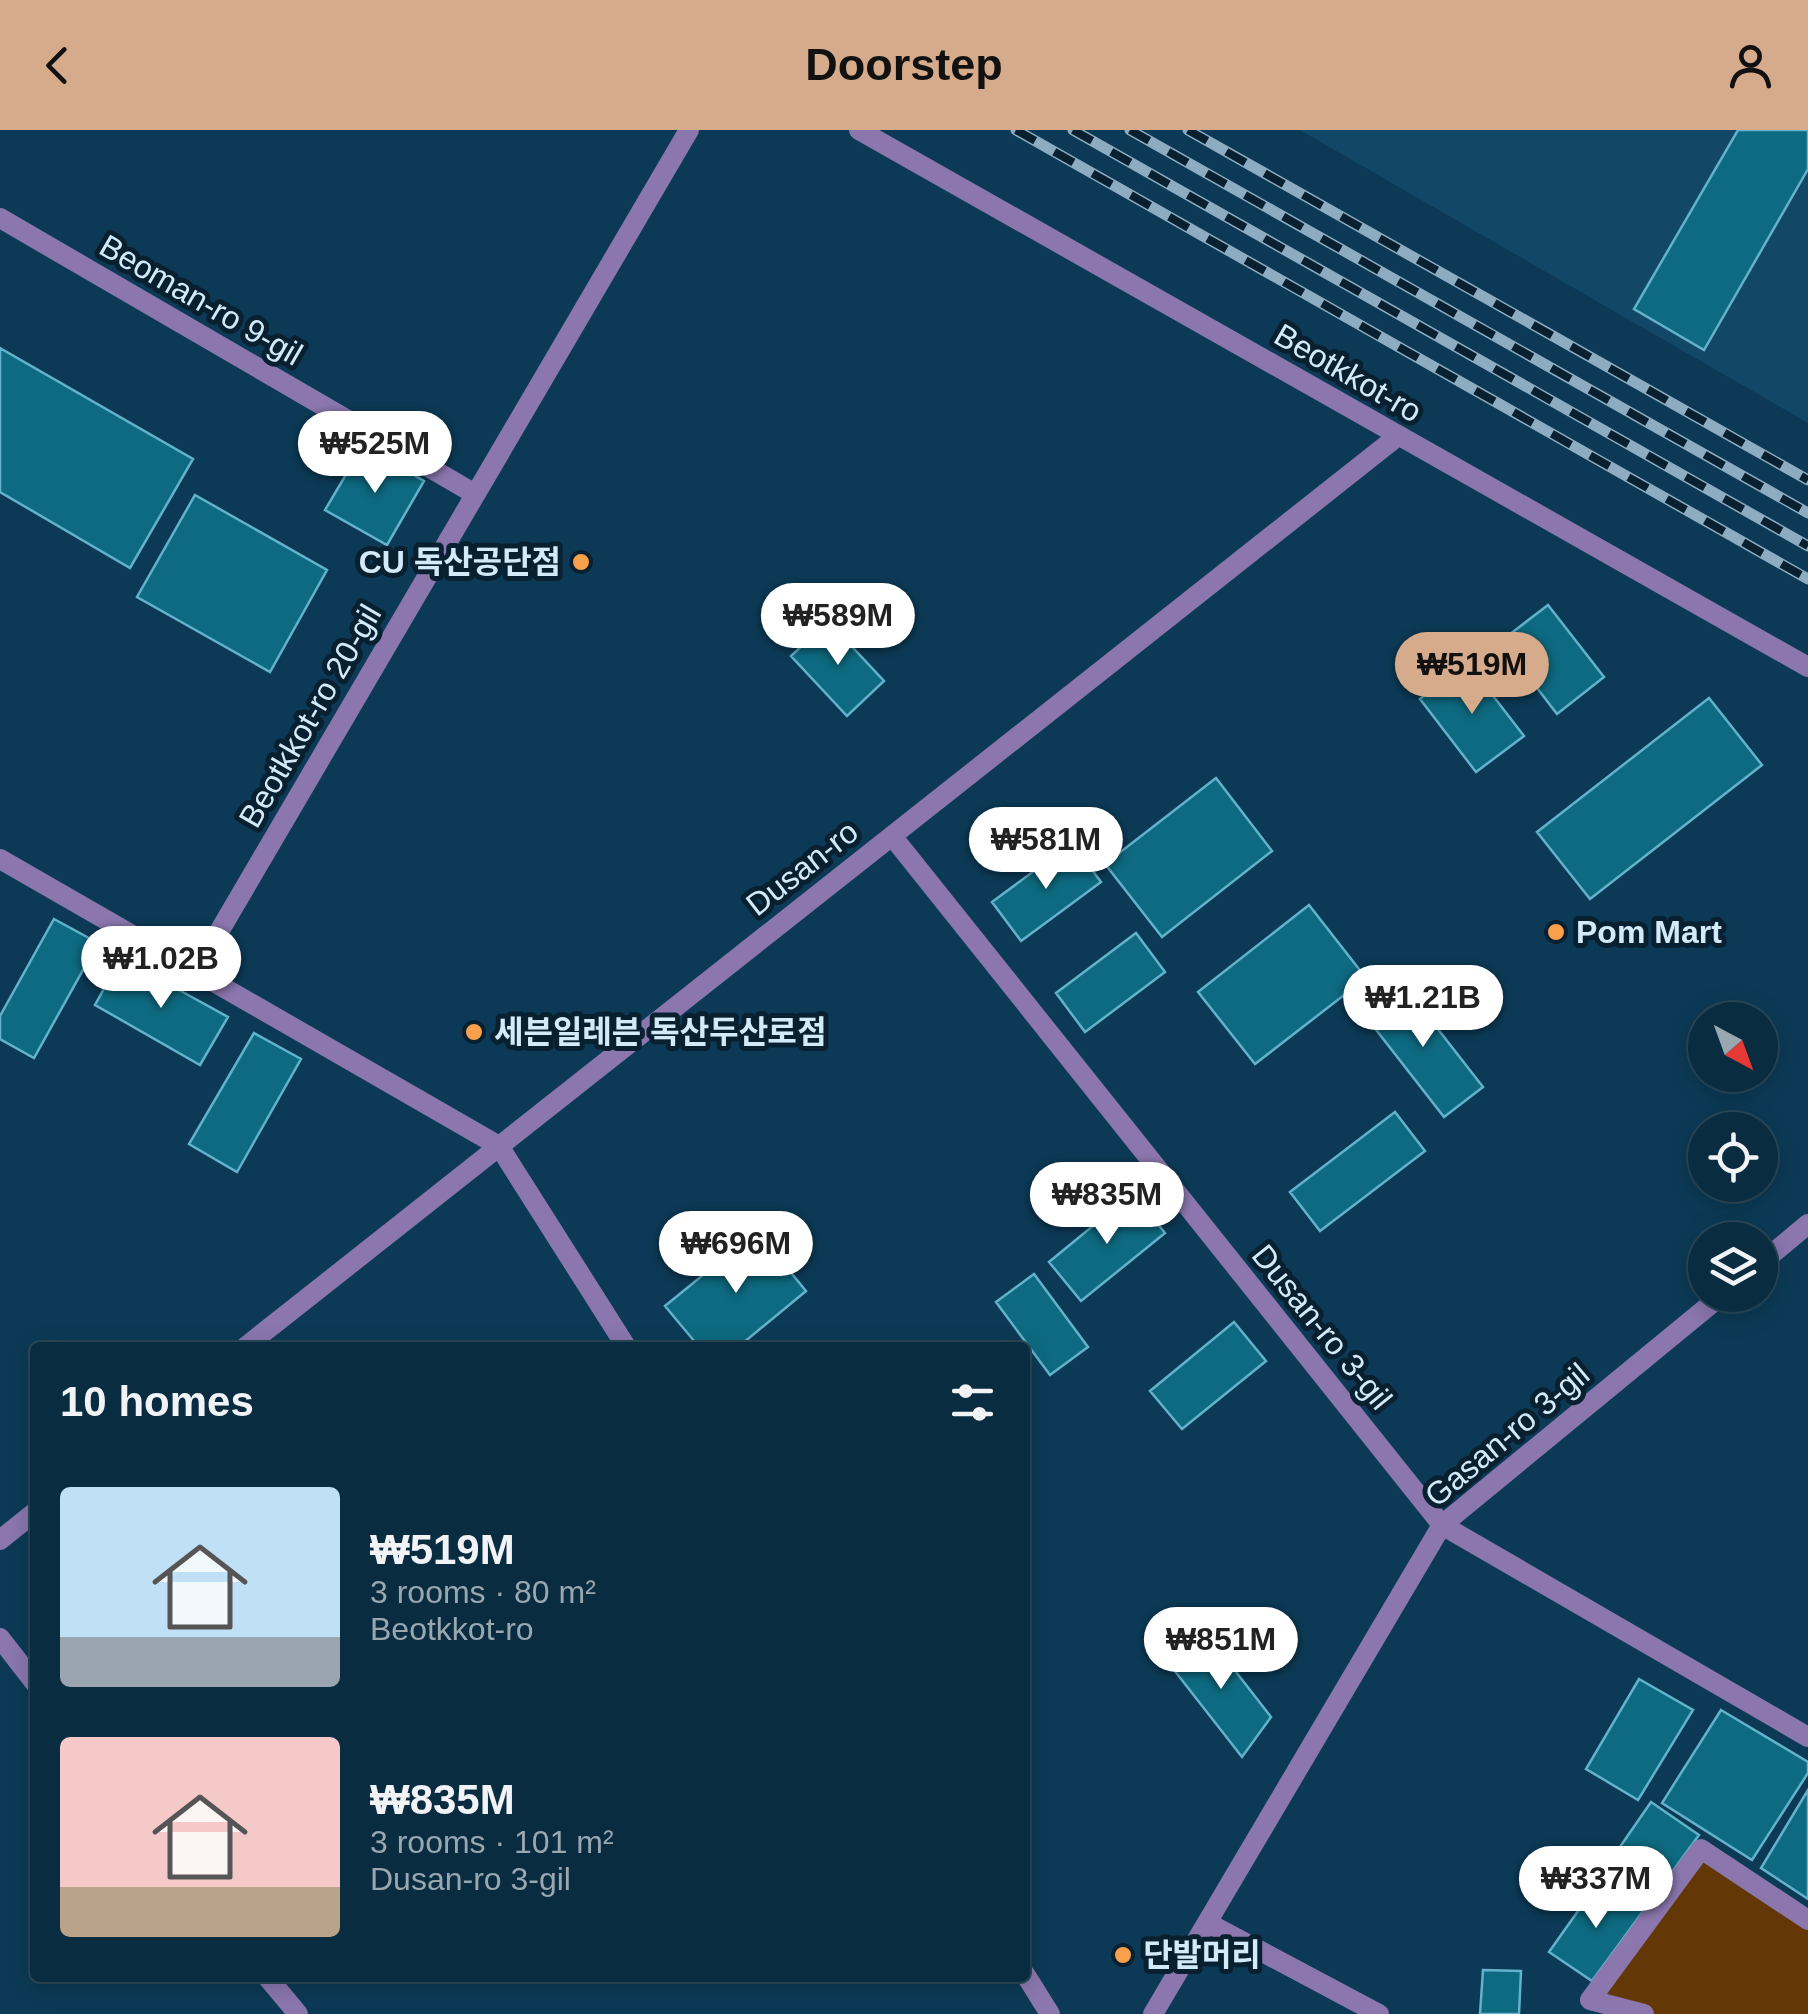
<!DOCTYPE html>
<html lang="en">
<head>
<meta charset="utf-8">
<style>
  body { margin:0; font-family:Arial,"Noto Sans KR",sans-serif; background:#123447; color:#f1f3f6; height:100vh; display:flex; flex-direction:column; font-size:38px; white-space:nowrap }
  * { box-sizing:border-box; margin:0 }
  p { font-size:32px; color:#99a7b1 }
  .icon { flex:none; width:55px; height:55px; fill:none; stroke:currentColor; stroke-width:2; stroke-linecap:round; stroke-linejoin:round }
  .map { position:relative; flex:1; overflow:hidden }
  .side { position:absolute; left:30px; top:1212px; width:1000px; height:640px; display:flex; flex-direction:column; background:#092c40; border-radius:10px; box-shadow:0 5px 25px #0003,0 0 0 2px #294859 }
  .side>* { flex:none }
  .needle { width:65px; rotate:139deg }
  .tools { position:absolute; left:1688px; top:872px; display:grid; gap:20px }
  .tools a { display:grid; place-items:center; width:90px; height:90px; border-radius:50%; background:#092c40; box-shadow:0 5px 25px #0003,0 0 0 2px #294859; font-size:50px }
  .price { position:absolute; translate:-50% -85px; padding:0 22px; border-radius:35px; background:#fff; color:#222; font-size:32px; line-height:65px; filter:drop-shadow(0 2px 5px #0008) }
  .price::after { content:''; position:absolute; left:50%; top:60px; width:30px; height:22px; margin-left:-15px; background:inherit; clip-path:polygon(0 0,100% 0,50% 100%) }
  .price.active { background:#d6ab8b; color:#111 }
  ul { padding:0; list-style:none }
  li { display:flex; align-items:center; gap:30px; height:250px; padding:0 30px }
  li span { display:grid; place-items:center; flex:none; width:280px; height:200px; border-radius:10px; color:#555 }
  li>.icon { margin-inline-start:auto }
  span .icon { width:120px; height:120px; fill:#fffc; stroke-width:1 }
  li b { font-size:42px }
  h2 { display:flex; justify-content:space-between; align-items:center; height:120px; padding:0 30px; font-size:42px }
  header { display:flex; justify-content:space-between; align-items:center; height:130px; padding:0 30px; background:#d6ab8b; color:#111; font-size:45px; font-weight:700 }
  .map>svg:first-child { display:block }
  .built { fill:#134767 }
  .green { fill:#643706 }
  .building { fill:#0e6a81; stroke:#63b2cb; stroke-width:2.5 }
  .lines { fill:none; stroke-linecap:round; stroke-linejoin:round }
  .minor { stroke:#8b77ae; stroke-width:20 }
  .tertiary { stroke:#8b77ae; stroke-width:20 }
  .rail-casing { stroke:#8dacc1; stroke-width:11 }
  .rail { stroke:#082030; stroke-width:8; stroke-dasharray:22; stroke-linecap:butt }
  .poi-dot { fill:#f9a04d; stroke:#082030; stroke-width:4 }
  .labels { text-anchor:middle; stroke-width:10; stroke-linejoin:round; paint-order:stroke }
  .street-label { font-size:32px; fill:#d3eafb; stroke:#082030 }
  .poi-label { font-size:32px; font-weight:bold; fill:#d3eafb; stroke:#082030; text-anchor:start }
</style>
</head>
<body>
<header><svg class="icon" aria-label="back" viewBox="0 0 24 24"><path d="M15 5l-7 7 7 7"/></svg>Doorstep<svg class="icon" aria-label="person" viewBox="0 0 24 24"><circle cx="12" cy="8" r="4"/><path d="M4 21q1-7 8-7t8 7"/></svg></header>
<div class="map">
<svg width="1808" height="1884" viewBox="0 0 1808 1884">
  <rect width="100%" height="100%" fill="#0c3a56"/>
  <path class="built" d="M1300,0H1808V293Z"/>
  <path class="green" d="M1701,1719L1808,1790V1884H1644L1590,1870Z"/>
  <path class="building" d="M1738,0H1808V39L1704,220L1634,179Z
    M0,218L193,329L130,438L0,362Z
    M363,316L424,351L387,415L325,380Z
    M195,365L327,440L270,542L137,467Z
    M1548,475L1604,547L1557,584L1501,511Z
    M828,491L884,551L847,586L791,526Z
    M1467,532L1524,606L1476,642L1420,569Z
    M1709,568L1762,635L1590,769L1537,702Z
    M1216,648L1272,721L1162,807L1105,734Z
    M1072,713L1101,752L1021,811L992,772Z
    M1309,775L1366,848L1255,934L1198,862Z
    M54,789L98,813L34,928L0,909V886Z
    M1136,803L1165,842L1085,902L1056,863Z
    M121,828L228,887L200,935L95,875Z
    M1402,853L1483,957L1444,987L1363,883Z
    M254,903L301,929L237,1042L189,1014Z
    M1395,982L1425,1021L1320,1101L1290,1062Z
    M1133,1063L1165,1103L1081,1171L1049,1132Z
    M757,1101L806,1161L737,1218H700L665,1176Z
    M1034,1144L1088,1217L1050,1245L996,1172Z
    M1234,1192L1266,1231L1182,1299L1150,1261Z
    M1205,1502L1271,1587L1242,1627L1167,1531Z
    M1639,1549L1693,1580L1638,1670L1586,1639Z
    M1721,1580L1808,1632V1643L1752,1730L1662,1673Z
    M1808,1660V1769L1761,1738Z
    M1651,1672L1699,1705L1649,1774L1602,1743Z
    M1600,1750L1644,1780L1592,1851L1549,1822Z
    M1483,1840L1521,1841L1519,1884H1480Z"/>
  <g class="lines">
    <path class="minor" d="M0,88L475,364
      M892,706L1442,1395L1808,1607
      M0,729L499,1016L627,1218
      M196,841L689,0
      M1760,1134L1808,1094
      M0,1508L35,1553
      M1208,1793L1379,1884
      M1025,1844L1050,1884
      M268,1848L298,1884
      M1153,1884L1442,1395L1722,1165
      M1644,1884L1590,1870L1701,1719L1808,1790"/>
    <path class="tertiary" d="M859,0L1808,537
      M244,1218L1398,306
      M0,1410L35,1382"/>
    <g class="rail-casing">
      <path id="rail" d="M1016,0L1808,449
        M1073,0L1808,416
        M1130,0L1808,383
        M1188,0L1808,350"/>
    </g>
    <use href="#rail" class="rail"/>
  </g>
  <g class="poi-dot">
    <circle cx="581" cy="432" r="10"/>
    <circle cx="1556" cy="802" r="10"/>
    <circle cx="474" cy="902" r="10"/>
    <circle cx="1123" cy="1825" r="10"/>
  </g>
  <g class="labels">
    <g class="street-label">
      <text transform="translate(201 170) rotate(30)" y="11">Beoman-ro 9-gil</text>
      <text transform="translate(1348 243) rotate(30)" y="11">Beotkkot-ro</text>
      <text transform="translate(310 586) rotate(-60)" y="11">Beotkkot-ro 20-gil</text>
      <text transform="translate(802 738) rotate(-38)" y="11">Dusan-ro</text>
      <text transform="translate(1322 1197) rotate(51)" y="11">Dusan-ro 3-gil</text>
      <text transform="translate(1507 1305) rotate(-40)" y="11">Gasan-ro 3-gil</text>
    </g>
    <g class="poi-label">
      <text x="561" y="443" text-anchor="end">CU 독산공단점</text>
      <text x="1576" y="813">Pom Mart</text>
      <text x="494" y="913">세븐일레븐 독산두산로점</text>
      <text x="1143" y="1836">단발머리</text>
    </g>
  </g>
</svg>
<div class="tools">
<a><svg class="needle" viewBox="-14 -14 28 28"><path d="M0-13l5 13h-10z" fill="#e53935"/><path d="M0 13l5-13h-10z" fill="#99a7b1"/></svg></a>
<a><svg class="icon" aria-label="locate" viewBox="0 0 24 24"><circle cx="12" cy="12" r="6"/><path d="M12 2v4M12 18v4M2 12h4M18 12h4"/></svg></a>
<a><svg class="icon" aria-label="layers" viewBox="0 0 24 24"><path d="M12 4l9 5-9 5-9-5zM3 14l9 5 9-5"/></svg></a>
</div>
<b class="price" style="left:375px;top:366px">₩525M</b>
<b class="price" style="left:838px;top:538px">₩589M</b>
<b class="price active" style="left:1472px;top:587px">₩519M</b>
<b class="price" style="left:1046px;top:762px">₩581M</b>
<b class="price" style="left:161px;top:881px">₩1.02B</b>
<b class="price" style="left:1423px;top:920px">₩1.21B</b>
<b class="price" style="left:1107px;top:1117px">₩835M</b>
<b class="price" style="left:736px;top:1166px">₩696M</b>
<b class="price" style="left:1221px;top:1562px">₩851M</b>
<b class="price" style="left:1596px;top:1801px">₩337M</b>
<section class="side">
<h2>10 homes<svg class="icon" aria-label="filters" viewBox="0 0 24 24"><path d="M4 7h16M4 17h16"/><circle cx="9" cy="7" r="2"/><circle cx="15" cy="17" r="2"/></svg></h2>
<ul>
<li><span style="background:linear-gradient(#bfe0f5 75%,#9aa5b1 0)"><svg class="icon" aria-label="home" viewBox="0 0 24 24"><path d="M3 11l9-7 9 7M6 9v11h12V9"/></svg></span><div><b>₩519M</b><p>3 rooms · 80 m²</p><p>Beotkkot-ro</p></div></li>
<li><span style="background:linear-gradient(#f6c9c9 75%,#b9a48a 0)"><svg class="icon" aria-label="home" viewBox="0 0 24 24"><path d="M3 11l9-7 9 7M6 9v11h12V9"/></svg></span><div><b>₩835M</b><p>3 rooms · 101 m²</p><p>Dusan-ro 3-gil</p></div></li>
</ul>
</section>
</div>
</body>
</html>
